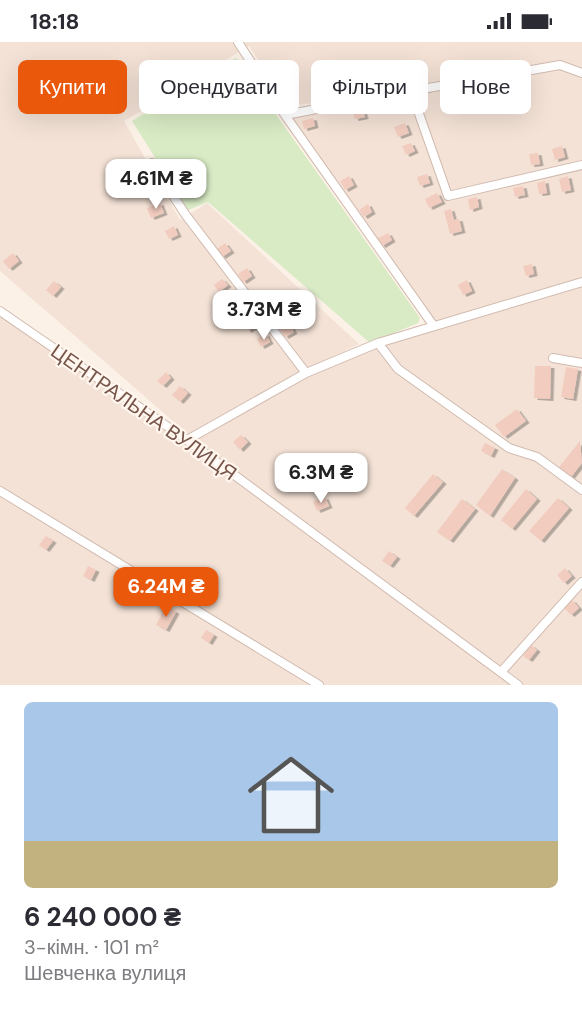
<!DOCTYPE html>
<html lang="uk">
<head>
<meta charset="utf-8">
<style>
  body { margin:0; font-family:"DM Sans",sans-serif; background:#f7f7f7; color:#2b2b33; height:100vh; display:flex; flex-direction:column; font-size:22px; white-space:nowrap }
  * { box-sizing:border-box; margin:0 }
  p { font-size:20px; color:#7c7c81 }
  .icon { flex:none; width:33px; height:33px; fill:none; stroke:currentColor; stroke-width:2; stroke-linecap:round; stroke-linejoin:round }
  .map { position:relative; height:643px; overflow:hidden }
  .panel { display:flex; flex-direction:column; background:#fff; flex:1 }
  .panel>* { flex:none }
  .hud { position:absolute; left:18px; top:18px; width:546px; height:54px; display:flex; gap:12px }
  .price { position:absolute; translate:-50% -51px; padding:0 14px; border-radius:12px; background:#fff; color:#222; font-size:20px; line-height:39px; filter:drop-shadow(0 2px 3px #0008) }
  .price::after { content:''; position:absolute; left:50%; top:36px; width:18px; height:14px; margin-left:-9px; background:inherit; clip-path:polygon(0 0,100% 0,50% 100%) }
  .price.on { background:#ea580c; color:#fff }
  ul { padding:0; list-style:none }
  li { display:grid; align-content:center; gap:12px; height:318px; padding:0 24px }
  li span { display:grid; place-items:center; height:186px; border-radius:9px; color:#555 }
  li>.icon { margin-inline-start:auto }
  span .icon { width:108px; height:108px; fill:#fffc; stroke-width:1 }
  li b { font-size:26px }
  .chip { padding:0 21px; border-radius:9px; background:#fff; box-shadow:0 6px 24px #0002; font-size:21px; line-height:54px }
  .chip.on { background:#ea580c; color:#fff }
  .status { display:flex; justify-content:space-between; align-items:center; height:42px; padding:0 30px; background:#fff; direction:ltr }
  .status svg { height:16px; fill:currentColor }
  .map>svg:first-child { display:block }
  .residential { fill:#f4e2d6 }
  .green { fill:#d9ebc5 }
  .building { fill:#f2ccbf; filter:url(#shadow) }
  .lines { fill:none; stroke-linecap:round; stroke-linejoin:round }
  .minor-casing { stroke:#d1baaf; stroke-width:10 }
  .minor { stroke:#fff; stroke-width:8 }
  .labels { text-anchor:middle; stroke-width:4.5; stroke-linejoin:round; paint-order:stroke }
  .street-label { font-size:20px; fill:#77554b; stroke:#fff6ee }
</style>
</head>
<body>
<div class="status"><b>18:18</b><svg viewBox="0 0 49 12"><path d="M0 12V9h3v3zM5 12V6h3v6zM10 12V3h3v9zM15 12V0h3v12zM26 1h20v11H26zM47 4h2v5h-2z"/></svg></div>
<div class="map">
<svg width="582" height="643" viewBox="0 0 582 643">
  <defs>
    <filter id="shadow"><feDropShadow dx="3.5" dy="2" stdDeviation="0" flood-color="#0004"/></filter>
  </defs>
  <rect width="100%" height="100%" fill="#fcf1e7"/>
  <path class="residential" d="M0,0H582V643H0V269L187,398L306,331L432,283L285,73L398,51L289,64L249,4L124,79L180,178L207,161L359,302L292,335L188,392L0,229Z"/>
  <path class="green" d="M236,16L420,276L418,281L370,301L208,160L188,168L132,79Z"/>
  <path class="building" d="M397,37L399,46L387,48L385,39Z
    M362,65L365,75L355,77L352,67Z
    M313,76L315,84L304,87L302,79Z
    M405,81L409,91L398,95L394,85Z
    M411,101L415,109L406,113L402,104Z
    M562,104L565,115L555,118L552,107Z
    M538,111L540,122L531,123L529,112Z
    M134,117L137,125L127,130L124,122Z
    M427,132L430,141L420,144L417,135Z
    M349,134L354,143L345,148L340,139Z
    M568,134L571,148L562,150L559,137Z
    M149,139L153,148L142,153L138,144Z
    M545,139L547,151L539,152L537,141Z
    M523,144L525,153L515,155L513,146Z
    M437,151L442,160L429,166L425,157Z
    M477,155L479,165L470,168L468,157Z
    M160,161L164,171L151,176L147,166Z
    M368,162L372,170L364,175L359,168Z
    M451,167L454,178L459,177L462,189L450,192L444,169Z
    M174,184L178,193L169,197L165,189Z
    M388,191L392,198L382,204L377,197Z
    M225,201L231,209L222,215L217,207Z
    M13,211L19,219L9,227L3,219Z
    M532,222L534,232L526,234L523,224Z
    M247,226L252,234L243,240L238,232Z
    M222,237L228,243L219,250L214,243Z
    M467,238L472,249L463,253L458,243Z
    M54,239L61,245L53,254L46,248Z
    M237,255L241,262L232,268L228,260Z
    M275,259L281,267L271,275L265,267Z
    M251,274L257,283L248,289L242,280Z
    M289,281L294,290L285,295L280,286Z
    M266,292L270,300L261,305L257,297Z
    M535,324H551L550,357L534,356Z
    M566,325L578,327L573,357L561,355Z
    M166,330L171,336L163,344L157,339Z
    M180,344L188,351L180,360L172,353Z
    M517,367L526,379L504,395L495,383Z
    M241,393L248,400L240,408L233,400Z
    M580,399L582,421L571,435L559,425Z
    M485,401L495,406L491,414L481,409Z
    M502,427L515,436L490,474L476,463Z
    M299,430L306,440L296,447L289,437Z
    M433,432L443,440L414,474L405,466Z
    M526,447L537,457L512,487L501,478Z
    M325,455L329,464L317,469L313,460Z
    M558,456L569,466L541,499L529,489Z
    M462,457L475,467L450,499L437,490Z
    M46,494L53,499L46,508L39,503Z
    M389,509L397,515L390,524L382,519Z
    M88,524L96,528L91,538L83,534Z
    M565,526L572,534L564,541L557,533Z
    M119,542L126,547L120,556L113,551Z
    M572,558L579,566L571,573L563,565Z
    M166,564L176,570L166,588L156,583Z
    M206,588L214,593L209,601L201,596Z
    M531,603L537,608L529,618L523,614Z"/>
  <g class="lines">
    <g class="minor-casing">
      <path id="minor" d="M238,0L285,73L433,283
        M411,49L560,23L582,31
        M285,73L411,49L448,154L582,123
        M152,121L185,172L306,331
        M0,269L187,398L518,643
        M378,301L398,327L509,406L537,415L582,448
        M553,316L582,321
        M187,398L306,331L378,301L582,240
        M0,449L319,643
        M501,630L582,540"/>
    </g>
    <use href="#minor" class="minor"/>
  </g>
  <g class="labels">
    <g class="street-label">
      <text transform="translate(144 370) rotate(35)" y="7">ЦЕНТРАЛЬНА ВУЛИЦЯ</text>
    </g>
  </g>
</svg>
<b class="price" style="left:156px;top:168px">4.61M ₴</b>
<b class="price" style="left:264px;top:299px">3.73M ₴</b>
<b class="price" style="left:321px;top:462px">6.3M ₴</b>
<b class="price on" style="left:166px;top:576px">6.24M ₴</b>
<div class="hud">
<a class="chip on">Купити</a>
<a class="chip">Орендувати</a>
<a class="chip">Фільтри</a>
<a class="chip">Нове</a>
</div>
</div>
<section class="panel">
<ul>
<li><span style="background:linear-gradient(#a9c7e8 75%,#c2b280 0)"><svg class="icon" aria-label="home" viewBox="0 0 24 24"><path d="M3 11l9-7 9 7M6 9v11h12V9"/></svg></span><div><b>6 240 000 ₴</b><p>3-кімн. · 101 m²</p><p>Шевченка вулиця</p></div></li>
</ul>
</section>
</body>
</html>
